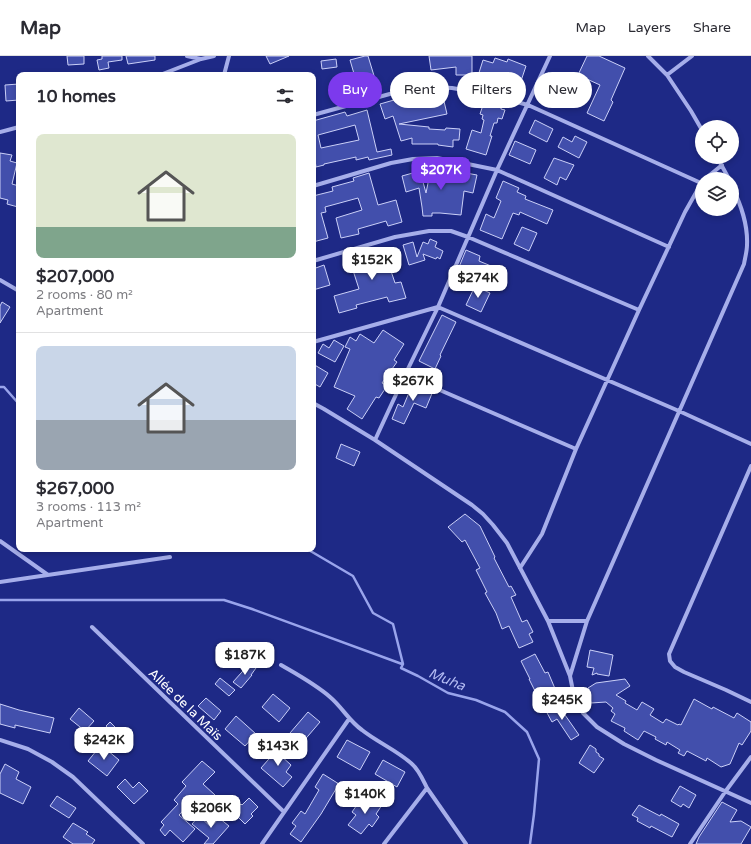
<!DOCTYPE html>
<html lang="en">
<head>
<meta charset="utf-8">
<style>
  body { margin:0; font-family:"Varela Round",sans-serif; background:#f7f7f7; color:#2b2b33; height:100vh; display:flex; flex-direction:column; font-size:15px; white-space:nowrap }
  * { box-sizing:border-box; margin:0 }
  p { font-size:13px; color:#7c7c81 }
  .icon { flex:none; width:22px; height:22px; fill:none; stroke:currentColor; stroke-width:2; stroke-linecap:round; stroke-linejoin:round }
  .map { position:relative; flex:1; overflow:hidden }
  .panel { position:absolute; left:16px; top:16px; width:300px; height:480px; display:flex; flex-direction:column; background:#fff; border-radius:8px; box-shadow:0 2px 6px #0003 }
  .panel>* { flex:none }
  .hud { position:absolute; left:328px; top:16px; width:363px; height:36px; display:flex; gap:8px }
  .tools { position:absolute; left:695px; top:64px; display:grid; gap:8px }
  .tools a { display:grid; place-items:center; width:44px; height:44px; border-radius:50%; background:#fff; box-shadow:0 2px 6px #0003; font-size:20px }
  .price { position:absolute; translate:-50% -34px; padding:0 9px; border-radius:8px; background:#fff; color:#222; font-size:13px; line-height:26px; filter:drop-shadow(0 1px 2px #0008) }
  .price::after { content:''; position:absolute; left:50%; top:24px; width:12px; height:9px; margin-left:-6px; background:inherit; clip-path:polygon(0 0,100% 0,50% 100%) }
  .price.on { background:#7c3aed; color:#fff }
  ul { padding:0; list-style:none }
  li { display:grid; align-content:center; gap:8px; height:212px; padding:0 20px }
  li+li { border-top:1px solid #e1e1e2 }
  li span { display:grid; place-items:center; height:124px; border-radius:8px; color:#555 }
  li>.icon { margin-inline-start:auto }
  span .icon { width:72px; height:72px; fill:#fffc; stroke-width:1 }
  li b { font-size:17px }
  h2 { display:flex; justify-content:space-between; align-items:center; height:48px; padding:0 20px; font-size:17px }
  .chip { padding:0 14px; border-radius:18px; background:#fff; box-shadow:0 2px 6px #0003; font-size:14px; line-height:36px }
  .chip.on { background:#7c3aed; color:#fff }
  header { display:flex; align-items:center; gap:24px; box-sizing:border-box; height:56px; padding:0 20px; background:#fff; border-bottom:1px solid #e1e1e2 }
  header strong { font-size:19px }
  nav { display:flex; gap:22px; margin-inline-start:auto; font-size:14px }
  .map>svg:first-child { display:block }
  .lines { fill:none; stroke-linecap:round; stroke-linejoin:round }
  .stream { stroke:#99a4ec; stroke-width:2.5 }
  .building { fill:#424fac; stroke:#cbd0f8; fill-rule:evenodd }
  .street { stroke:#a6aeea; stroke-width:4 }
  .labels { text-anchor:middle; stroke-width:3; stroke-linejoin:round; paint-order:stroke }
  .street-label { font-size:13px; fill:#fff; stroke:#1e2986 }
  .water-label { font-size:14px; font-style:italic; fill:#b2baf2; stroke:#1e2986 }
</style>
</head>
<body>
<header>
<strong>Map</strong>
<nav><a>Map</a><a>Layers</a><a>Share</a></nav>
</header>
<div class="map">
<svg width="751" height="788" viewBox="0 0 751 788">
  <rect width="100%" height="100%" fill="#1e2986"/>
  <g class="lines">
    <path class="stream" d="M0,331H4L19,348
      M307,493L353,520L373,557L393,568L403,608L401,612L418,620L448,637L476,644L505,656L527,676L539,703L534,758L530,788
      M0,544H224L252,553L402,608"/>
  </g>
  <path class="building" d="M67,0H84V8L68,9Z
    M102,0H122V4L108,6L109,12L99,14L97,4L102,3Z
    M126,0H155V4L128,8Z
    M266,0H289L270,8Z
    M365,0H368L375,23L357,28L350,4Z
    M429,0H472V19H456V11L431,14Z
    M587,0H599L625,12L611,44L613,46L604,65L587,57L600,29L578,19Z
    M495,2L507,6L508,3L526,10L517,37L499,30L500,26L485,22L484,26L477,23L483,4L493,7Z
    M336,3L337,11L322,13L321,5Z
    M548,17L560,23L558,26L566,30L558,47L539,38Z
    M19,28V44L6,45L5,29Z
    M435,38L436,43L443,41L447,58L399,68L429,71V73L445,74L446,72L460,73L459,84H453V91L438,89V88H412V82L401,85L393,60L385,63L380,48L394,44L395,46L417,39L418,42Z
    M489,45L499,48V50L501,51V53L505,54L502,63L498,62L497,67H494L490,80H492L486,99L466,93L472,74L481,77L484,64L482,63L483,59L480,58L483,49L485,50L486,47H489Z
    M367,54L377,96L391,93L392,99L369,104L368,101L356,104V101L324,108V109L316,111L315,104L313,105V65L345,56L347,60ZM355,69L359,84L321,92L318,79Z
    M535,64L553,73L547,86L529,77Z
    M575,80L587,86L579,102L558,91L563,81L572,86Z
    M515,85L536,94L530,108L509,99Z
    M0,97L12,99L10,105L17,107L12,128L19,130V146L18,151L7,148L8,144L0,142Z
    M554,102L574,109L566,124L560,121L557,129L544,122Z
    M431,112L455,117V115L477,119L473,137L464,135L461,159L440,157H432V160H423L422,151L419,132L406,136L402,120L420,115L426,137Z
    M369,117L378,149L396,144L402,166L388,170L386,165L358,173L359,178L341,182L336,162L362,154L358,142L325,151L326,156L321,157L328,182L313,186V140L333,135L332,131L354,125L353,122Z
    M503,125L519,132L517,136L526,140L525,143L553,154L547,168L520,156L519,159L513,157L502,183L480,174L486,158L494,162L501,145L496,142Z
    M522,171L537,177L529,195L514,188Z
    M430,183L437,186L435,191L443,195L440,203L437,201L436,203L423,198L425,204L409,209L403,189L413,186L417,201L423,186L428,188Z
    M390,192V193H392L398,213L391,215L395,227L401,226L406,242L389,246L387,241L356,249L357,252L339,257L334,240L359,233L350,205L373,198V196Z
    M466,194L480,200L479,205L503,215L498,226L474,216L459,211Z
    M324,209L330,229L313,234V213Z
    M475,230L490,237L481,256L466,249Z
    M2,246L10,251L0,267V250Z
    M442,259L456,266L440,299L441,300L435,313L419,305Z
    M383,274L404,288L394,304L397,306L382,327L387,330L379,342L376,341L362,363L347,353L355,340L334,331L350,293L345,291L350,281L356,285L360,278L374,287Z
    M334,284L344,290L335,306L318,297L323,288L329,292Z
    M313,308L328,317L320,331L313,327Z
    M413,327L433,335L426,352L414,347L404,368L392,363L398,348L403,351Z
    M341,388L360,396L354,410L336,402Z
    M465,458L480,470L495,501L494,502L509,531L511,530L516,539L511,541L522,566L527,564L533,576L529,578L533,586L519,592L509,570L502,573L496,557L485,537L487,536L476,514L480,512L465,484L462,486L448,471Z
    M590,594L613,599L609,620L597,618V617L592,619L594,612L587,611Z
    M535,598L545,617L548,616L556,635L539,643L529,623H530L521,605Z
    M250,607L256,612L251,619H252L241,632L233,626Z
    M220,622L235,634L229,640L215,628Z
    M625,623L630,630L616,639L626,645L625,647L637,654L642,646L654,653L650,659L663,667L666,663L678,669L679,668L681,669L694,643L712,653L713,651L734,662L737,657L751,666V675L742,689L739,687L730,708L721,711L707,702L706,705L687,695L684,700L678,697L680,694L667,686L666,689L655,683L656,681L644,675L638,684L624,675L625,672L611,665L615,658L611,655L613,652L606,646L591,647L588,632L596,627Z
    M273,638L290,652L279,666L262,651Z
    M206,642L221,655L214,664L198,650Z
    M0,648L19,654L54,662L50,677L15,669V672L0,668Z
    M560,648L565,659L579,679L571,684L557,663L552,666L546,655Z
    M79,652L94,665L85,675L70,663Z
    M308,656L320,666L302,687L290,677Z
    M236,660L256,678L245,690L225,673Z
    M110,666L126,682L121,686L106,670Z
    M347,684L370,696L360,714L337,701Z
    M274,686L283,694L279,698L291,709L286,716L292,721L283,731L261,712L275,696L270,691Z
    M101,689L119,704L107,720L88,705Z
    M590,689L596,693V696L599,698V700L604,703L594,717L579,707Z
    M383,704L405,716L397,731L375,718Z
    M202,705L215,716L203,728L215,739L206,749L197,740L179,759L195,773L183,786L170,774L165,780L160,774L164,769L161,766L178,748L174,744L186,730L182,726Z
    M5,708L19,716L16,723L31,731L23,748L0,737V718Z
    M323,718L339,728L321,758L301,786L290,778L296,770L292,767L301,755L305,758L319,734L315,731Z
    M125,723L133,732L139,726L148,735L134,748L117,731Z
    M680,730L696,739L689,752L683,748L681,751L671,745Z
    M57,740L76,752L69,762L50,750Z
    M370,740L382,749L376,758L379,761L372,771L369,768L361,778L348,769L356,759L352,756L359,746L363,749Z
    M249,742L258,751L251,758L253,760L245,768L233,756L241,748L242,749Z
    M722,746L737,754L730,766L741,765L751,771L741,788H696L699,781Z
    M639,749L660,760L661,758L679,768L672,781L651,770L650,772L637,765L638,762L632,759Z
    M199,760L211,771L219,762L229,770L213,788H204L209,782L192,768Z
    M73,767L88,776L86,778L95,784L92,788H73L63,781Z"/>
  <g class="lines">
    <path class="street" d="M187,0L201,3
      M648,0L667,19L691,55L702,74
      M160,19L201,3L214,0
      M224,19L229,0
      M667,19L692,0
      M313,59L408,33L430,31L452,32L487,38L528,49L701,127
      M0,76L19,71
      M717,101L729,123
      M705,123L722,109
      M313,130L391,107L413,103L437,102L458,106L497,114L669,191
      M732,130C741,149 748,168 747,189C747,195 745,202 744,208L587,565L570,620L574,640L583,657L597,671L624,688L656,704L751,747
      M313,205L395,181L429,175H451L468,181L639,254
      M0,224L19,235
      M313,286L438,251L679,355L751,388
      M405,319L576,393
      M313,347L324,353L375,384L472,449L483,458L493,469L507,487L548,565L570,620
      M375,384L405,319L438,251L497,114L550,0
      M751,410L669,598L670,605L675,611L684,616L726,634L751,646
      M0,485L48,519
      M520,512L542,478L576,393L639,254L685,156L702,126
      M0,526L170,501
      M548,565H587
      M92,571L284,756
      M281,609C298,619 315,628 330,641C342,651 349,665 362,674C377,686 398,695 412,708C419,714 423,724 427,732L466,788
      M0,684L28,693L52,706L73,721L143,788
      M262,788L349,663
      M384,788L427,732
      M690,788L725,736L751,701"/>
  </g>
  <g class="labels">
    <g class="street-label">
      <text transform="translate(186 648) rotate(44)" y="5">Allée de la Maïs</text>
    </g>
    <g class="water-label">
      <text transform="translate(447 623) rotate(22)" y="5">Muha</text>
    </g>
  </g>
</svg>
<div class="tools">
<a><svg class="icon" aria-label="locate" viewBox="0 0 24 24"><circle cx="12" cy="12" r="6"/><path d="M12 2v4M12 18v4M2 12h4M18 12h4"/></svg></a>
<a><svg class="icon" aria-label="layers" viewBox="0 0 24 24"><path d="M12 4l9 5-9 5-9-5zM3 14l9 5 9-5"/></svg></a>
</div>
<b class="price on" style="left:441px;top:135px">$207K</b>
<b class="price" style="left:372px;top:225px">$152K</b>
<b class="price" style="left:478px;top:243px">$274K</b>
<b class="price" style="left:413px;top:346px">$267K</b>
<b class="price" style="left:245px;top:620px">$187K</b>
<b class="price" style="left:562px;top:665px">$245K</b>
<b class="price" style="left:104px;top:705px">$242K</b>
<b class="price" style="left:278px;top:711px">$143K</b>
<b class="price" style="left:365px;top:759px">$140K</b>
<b class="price" style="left:211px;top:773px">$206K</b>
<div class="hud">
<a class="chip on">Buy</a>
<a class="chip">Rent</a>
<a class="chip">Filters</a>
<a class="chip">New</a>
</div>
<section class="panel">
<h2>10 homes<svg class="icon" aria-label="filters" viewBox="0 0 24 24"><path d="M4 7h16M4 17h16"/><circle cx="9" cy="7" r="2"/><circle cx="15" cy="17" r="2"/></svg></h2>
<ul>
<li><span style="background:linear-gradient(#dfe7d0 75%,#7fa58c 0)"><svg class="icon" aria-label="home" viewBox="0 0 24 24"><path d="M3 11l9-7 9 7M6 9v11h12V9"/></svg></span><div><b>$207,000</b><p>2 rooms · 80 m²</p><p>Apartment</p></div></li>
<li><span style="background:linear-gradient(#c9d6e8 60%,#9aa5b1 0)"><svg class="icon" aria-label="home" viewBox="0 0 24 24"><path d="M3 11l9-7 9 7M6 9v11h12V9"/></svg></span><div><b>$267,000</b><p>3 rooms · 113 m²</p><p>Apartment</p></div></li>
</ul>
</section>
</div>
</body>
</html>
